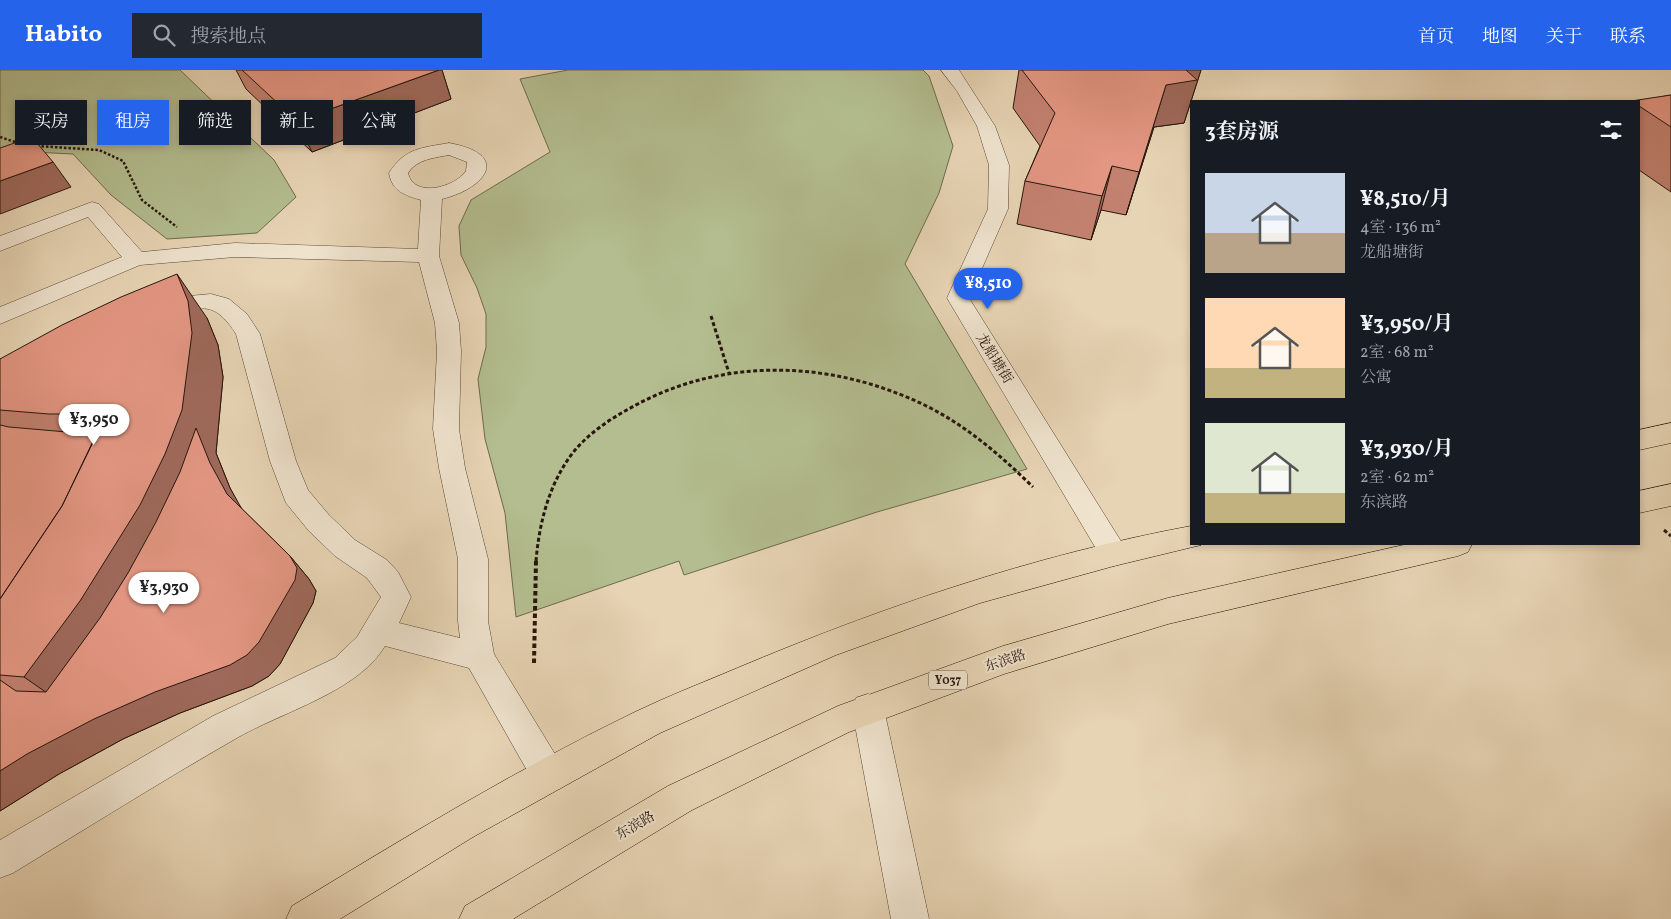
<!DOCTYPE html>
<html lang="zh">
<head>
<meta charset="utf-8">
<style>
  body { margin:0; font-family:Vollkorn,"Noto Serif SC",serif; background:#242831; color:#f1f3f6; height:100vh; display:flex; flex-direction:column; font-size:19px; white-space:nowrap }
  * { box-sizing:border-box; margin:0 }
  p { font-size:16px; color:#9ea1a6 }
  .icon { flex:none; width:28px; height:28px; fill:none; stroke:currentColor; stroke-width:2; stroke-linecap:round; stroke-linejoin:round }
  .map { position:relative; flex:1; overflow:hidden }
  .details { position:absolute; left:1190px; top:30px; width:450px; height:445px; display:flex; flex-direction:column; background:#171b24; border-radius:0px; box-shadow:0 2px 8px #0003 }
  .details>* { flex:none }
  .hud { position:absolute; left:15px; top:30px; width:475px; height:45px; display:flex; gap:10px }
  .price { position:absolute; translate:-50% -42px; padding:0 11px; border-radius:18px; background:#fff; color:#222; font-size:16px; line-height:32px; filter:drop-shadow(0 1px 2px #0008) }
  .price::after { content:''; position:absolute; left:50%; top:30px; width:15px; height:11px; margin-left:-8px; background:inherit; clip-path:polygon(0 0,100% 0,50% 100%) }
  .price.selected { background:#2563eb; color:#fff }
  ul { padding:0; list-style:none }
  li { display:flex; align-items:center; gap:15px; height:125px; padding:0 15px }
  li span { display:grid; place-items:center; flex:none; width:140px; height:100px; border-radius:0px; color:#555 }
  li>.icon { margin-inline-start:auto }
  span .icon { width:60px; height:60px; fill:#fffc; stroke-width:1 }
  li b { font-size:21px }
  h2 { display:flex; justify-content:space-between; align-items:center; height:60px; padding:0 15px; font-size:21px }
  .chip { padding:0 18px; border-radius:0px; background:#171b24; box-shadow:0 2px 8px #0003; font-size:18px; line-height:45px }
  .chip.selected { background:#2563eb; color:#fff }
  header { display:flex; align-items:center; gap:30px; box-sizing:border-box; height:70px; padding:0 25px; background:#2563eb; color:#fff }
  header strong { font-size:24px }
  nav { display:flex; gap:28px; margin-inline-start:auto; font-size:18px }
  .search { width:350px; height:45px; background:#242831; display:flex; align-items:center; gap:12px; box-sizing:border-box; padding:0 18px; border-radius:0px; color:#9ea1a6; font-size:19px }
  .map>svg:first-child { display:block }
  .green { fill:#b3bd8f; stroke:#6e6a4e }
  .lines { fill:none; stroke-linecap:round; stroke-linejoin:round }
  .minor-casing { stroke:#584637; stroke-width:1 }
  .major-casing { stroke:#28160d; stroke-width:1 }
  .path-far2 { stroke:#28160d; stroke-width:2.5; stroke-dasharray:2.5 2; stroke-linecap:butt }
  .path-far1 { stroke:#28160d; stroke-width:3; stroke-dasharray:4 2.5; stroke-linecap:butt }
  .path { stroke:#28160d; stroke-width:4; stroke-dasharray:4.5 3; stroke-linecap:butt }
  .minor { fill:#efe3ce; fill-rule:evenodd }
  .major { fill:#e7d4b4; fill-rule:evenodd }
  .wall { fill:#c38170; stroke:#28160d }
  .shaded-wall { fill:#9f695b; stroke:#28160d }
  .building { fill:#e39682; stroke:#28160d }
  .labels { text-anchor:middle; stroke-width:4; stroke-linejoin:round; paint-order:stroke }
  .shield { fill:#efe3ce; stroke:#645447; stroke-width:1 }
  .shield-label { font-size:12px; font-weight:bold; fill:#28160d }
  .street-label { font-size:14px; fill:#28160d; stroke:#efe3ce }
</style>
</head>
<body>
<header>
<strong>Habito</strong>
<div class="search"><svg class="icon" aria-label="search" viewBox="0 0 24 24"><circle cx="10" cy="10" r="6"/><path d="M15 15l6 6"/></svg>搜索地点</div>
<nav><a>首页</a><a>地图</a><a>关于</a><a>联系</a></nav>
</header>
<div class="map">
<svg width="1671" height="849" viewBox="0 0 1671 849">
  <rect width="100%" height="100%" fill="#e7d4b4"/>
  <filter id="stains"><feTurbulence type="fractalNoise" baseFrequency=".004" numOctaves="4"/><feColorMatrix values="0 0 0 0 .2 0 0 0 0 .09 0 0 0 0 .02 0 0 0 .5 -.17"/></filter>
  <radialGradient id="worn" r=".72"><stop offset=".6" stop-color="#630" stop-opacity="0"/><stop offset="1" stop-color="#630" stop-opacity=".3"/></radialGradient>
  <path class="green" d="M0,0H180L274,90L296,127L257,163L167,169L111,125L73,84L31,82L0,93Z
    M568,0H923L929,6L953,76L939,123L905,194L1027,399L877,442L684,505L679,491L516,547L505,443L485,369L478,309L486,277V244L477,218L461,185L459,156L471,130L550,82L520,9Z"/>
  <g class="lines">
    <g class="minor-casing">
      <path id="minor" d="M941,0H959L995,56L1009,95L1008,139L969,228L1124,476L1128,484L1124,492L1114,496L1104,492L947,228L988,139L989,95L977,56L957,21Z
        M449,73C511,84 487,118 442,129L439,186L459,253L461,281L459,359L465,398L488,489V551L494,584L561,694L566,706L561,718L549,723L537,718L469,598L385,576C358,622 281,642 235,669C160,712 87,758 13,803L0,808V770L213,646L335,588L357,567L381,527L367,508L335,486L309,461L286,433L270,391L236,264C204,213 187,256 152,246L148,241L152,236L189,226L211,224L229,229L247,244L260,264L296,391L308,420L329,445L355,470L387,490L398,502L411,527L399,553L460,568L458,551V489L439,398L433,359L437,281L435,253L419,192L235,187L140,195L0,254V237L122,187L88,147L0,181V166L92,132L99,134L142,182L235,173L418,179L421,130C404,125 392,121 389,103C405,78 421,78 449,73ZM449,85L467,92L466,101C455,117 414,129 408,103C417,89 434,88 449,85Z
        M868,624L880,628L884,639L929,849H891L852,639L856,628Z"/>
    </g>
    <g class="major-casing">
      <path id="major" d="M1671,353V373L1639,380V360Z
        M1671,414V436L1639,443V421Z
        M1191,456V474L1201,475L1114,496L980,533L836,585L660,663L473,767L340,849H286L292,836C404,768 517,699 635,642C668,626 702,613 735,599C882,537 1035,485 1191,456Z
        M1408,474H1472L1468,482L1458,486L1168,554L1004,604L849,662L692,740L513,849H459L465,836L668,716L838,636L1003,576L1168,528Z"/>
    </g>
    <path class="path-far2" d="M0,67L21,74
      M37,76L99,80L123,91L142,130L177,157"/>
    <path class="path-far1" d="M711,246L729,303
      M1664,460L1671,466
      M536,491C539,455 548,418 569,388C585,365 610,349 634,336C718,290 817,290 904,326C955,346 994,379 1033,417"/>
    <path class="path" d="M534,593L536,490"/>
    <use href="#minor" class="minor"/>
    <use href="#major" class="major"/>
  </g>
  <path class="wall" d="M236,0H442L451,29L312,82L246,19Z
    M1019,0H1201L1184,53L1154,57L1126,145L1101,140L1091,170L1017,154L1025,111L1040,76L1013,38Z
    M1671,25V122L1639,100V31Z
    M207,248L218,275L223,307L216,383L230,418L240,437L290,486L309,509L316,521L313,533L280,594L269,606L252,616L180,643L123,669L59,704L0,741V289Z"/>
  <path class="shaded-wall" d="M439,0H442L451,29L312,82L297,51Z
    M1183,0H1201L1184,53L1154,57L1126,145L1139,102L1166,15Z
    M53,92L71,117L0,144V111Z
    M1112,96L1101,140L1091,170L1102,126Z
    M177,204L207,248L218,275L223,307L216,383L230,418L247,448L76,643L24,607Z
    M290,486L309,509L316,521L313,533L280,594L269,606L252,616L180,643L123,669L59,704L0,741V701Z"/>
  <path class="building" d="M242,0H439L297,51Z
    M1022,0H1186L1197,10L1166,15L1139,102L1112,96L1102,126L1025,111L1055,43Z
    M1671,25V57L1639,36V31H1631Z
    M32,67L53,92L0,111V78Z
    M177,204L188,231L192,263L182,340L165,384L140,435L80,531L24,607L0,605V529L62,436L106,344H49L0,340V289L62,255L121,227Z
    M0,355L9,357L67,362H98L62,436L0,529Z
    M196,358L210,393L227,424L290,486L297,498L295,510L259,572L247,585L230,595L155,622L94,649L27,684L0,701V610L16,621L46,622L100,548L128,503L156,452L180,402Z"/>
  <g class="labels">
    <rect class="shield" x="929" y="600.5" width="38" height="19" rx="4"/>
    <g class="shield-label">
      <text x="948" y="614">Y037</text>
    </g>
    <g class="street-label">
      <text transform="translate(995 288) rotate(58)" y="5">龙船塘街</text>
      <text transform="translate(1005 590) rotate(-18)" y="5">东滨路</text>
      <text transform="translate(635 755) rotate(-30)" y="5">东滨路</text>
    </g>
  </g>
  <rect width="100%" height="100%" filter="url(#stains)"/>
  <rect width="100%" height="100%" fill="url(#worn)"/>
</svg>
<b class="price selected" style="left:988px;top:240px">¥8,510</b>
<b class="price" style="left:94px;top:376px">¥3,950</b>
<b class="price" style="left:164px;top:544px">¥3,930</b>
<div class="hud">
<a class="chip">买房</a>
<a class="chip selected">租房</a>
<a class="chip">筛选</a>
<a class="chip">新上</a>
<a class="chip">公寓</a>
</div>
<section class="details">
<h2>3套房源<svg class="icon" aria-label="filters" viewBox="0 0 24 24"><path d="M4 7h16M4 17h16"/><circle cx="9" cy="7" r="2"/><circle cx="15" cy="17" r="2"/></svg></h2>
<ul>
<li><span style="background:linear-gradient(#c9d6e8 60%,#b9a48a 0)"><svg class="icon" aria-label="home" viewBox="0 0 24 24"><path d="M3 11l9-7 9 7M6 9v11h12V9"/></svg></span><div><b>¥8,510/月</b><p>4室 · 136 m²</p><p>龙船塘街</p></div></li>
<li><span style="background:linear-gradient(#ffd9b3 70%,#c2b280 0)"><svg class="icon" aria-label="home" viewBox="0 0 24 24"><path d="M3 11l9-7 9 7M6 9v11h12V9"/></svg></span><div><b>¥3,950/月</b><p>2室 · 68 m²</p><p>公寓</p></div></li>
<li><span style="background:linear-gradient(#dfe7d0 70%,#c2b280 0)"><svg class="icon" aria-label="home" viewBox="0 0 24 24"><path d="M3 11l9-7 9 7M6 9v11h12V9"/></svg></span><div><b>¥3,930/月</b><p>2室 · 62 m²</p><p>东滨路</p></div></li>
</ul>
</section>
</div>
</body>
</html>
